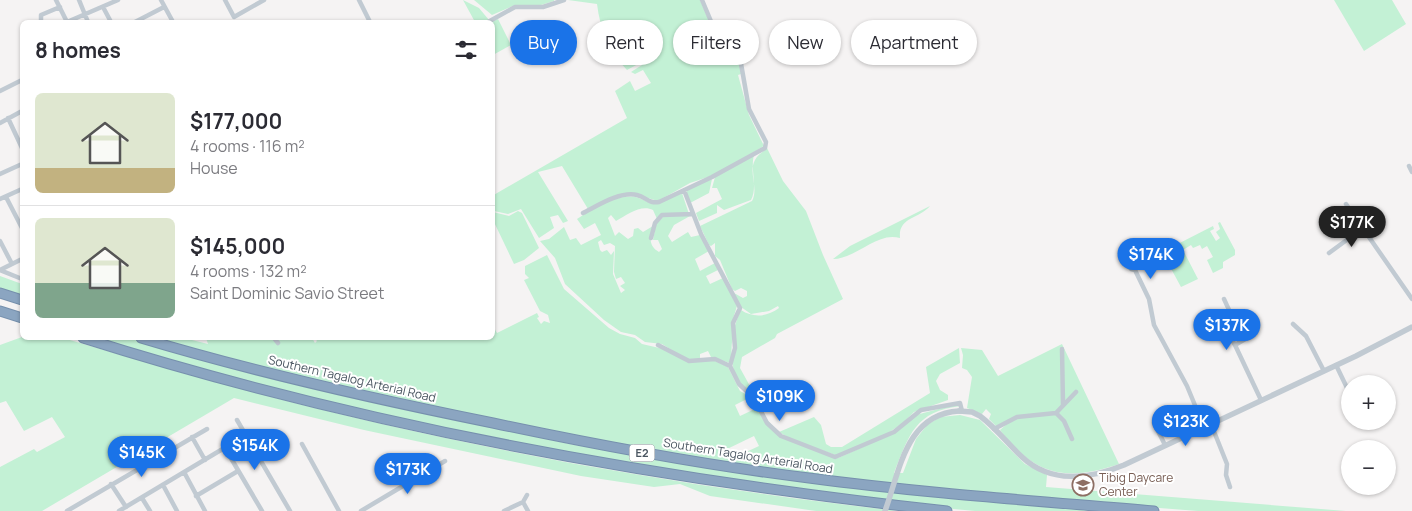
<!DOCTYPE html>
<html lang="en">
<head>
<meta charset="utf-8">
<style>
  body { margin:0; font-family:Manrope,sans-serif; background:#f2f2f3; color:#2b2b33; height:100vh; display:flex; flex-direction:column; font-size:19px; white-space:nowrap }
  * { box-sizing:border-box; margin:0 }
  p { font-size:16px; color:#7c7c81 }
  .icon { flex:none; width:28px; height:28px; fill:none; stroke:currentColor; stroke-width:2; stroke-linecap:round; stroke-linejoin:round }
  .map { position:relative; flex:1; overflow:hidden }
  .panel { position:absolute; left:20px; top:20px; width:475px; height:320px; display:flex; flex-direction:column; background:#fff; border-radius:8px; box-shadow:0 1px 4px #0004 }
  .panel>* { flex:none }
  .top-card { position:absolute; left:510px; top:20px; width:475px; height:45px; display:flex; gap:10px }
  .tools { position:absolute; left:1341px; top:375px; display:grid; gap:10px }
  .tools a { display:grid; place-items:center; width:55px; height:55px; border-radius:50%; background:#fff; box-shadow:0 1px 4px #0004; font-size:25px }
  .price { position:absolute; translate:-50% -42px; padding:0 11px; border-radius:18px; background:#1a73e8; color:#fff; font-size:16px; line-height:32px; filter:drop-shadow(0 1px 2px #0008) }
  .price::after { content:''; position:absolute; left:50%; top:30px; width:15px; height:11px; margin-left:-8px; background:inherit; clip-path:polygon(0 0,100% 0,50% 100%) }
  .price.selected { background:#222; color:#fff }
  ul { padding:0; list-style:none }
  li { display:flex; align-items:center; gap:15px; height:125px; padding:0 15px }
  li+li { border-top:1px solid #e1e1e2 }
  li span { display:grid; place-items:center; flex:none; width:140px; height:100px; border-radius:8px; color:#555 }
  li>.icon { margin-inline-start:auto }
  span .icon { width:60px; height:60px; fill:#fffc; stroke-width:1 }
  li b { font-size:21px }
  h2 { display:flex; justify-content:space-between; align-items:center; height:60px; padding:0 15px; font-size:21px }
  .chip { padding:0 18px; border-radius:22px; background:#fff; box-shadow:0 1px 4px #0004; font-size:18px; line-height:45px }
  .chip.selected { background:#1a73e8; color:#fff }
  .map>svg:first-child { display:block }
  .green { fill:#c3f1d5; fill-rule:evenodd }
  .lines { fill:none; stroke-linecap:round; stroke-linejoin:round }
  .motorway-casing { stroke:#7690ad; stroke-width:11 }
  .minor { stroke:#c1cad2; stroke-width:4.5 }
  .tertiary { stroke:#c1cad2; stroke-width:5.5 }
  .motorway { stroke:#8ba5c1; stroke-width:9 }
  .tertiary-bridge { stroke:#c1cad2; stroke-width:5.5 }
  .labels { text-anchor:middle; stroke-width:4; stroke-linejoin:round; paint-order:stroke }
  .shield { fill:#fff; stroke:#808990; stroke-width:1 }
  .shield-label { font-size:11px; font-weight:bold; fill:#4a5661 }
  .street-label { font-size:12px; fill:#4a5661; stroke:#fff }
  .education-label { font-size:12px; fill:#785e54; stroke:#fff; text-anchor:start }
</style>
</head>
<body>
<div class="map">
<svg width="1412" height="511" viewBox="0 0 1412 511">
  <rect width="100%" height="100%" fill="#f5f3f3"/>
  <path class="green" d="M463,0L479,8L489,20L475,22Z
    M474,0H554V1L541,5H515L492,15Z
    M568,0H700L715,35L739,58L741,74L738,75L749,115L764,146L717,174L690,183L658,201L631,193L588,209L562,166L538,172L568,221L563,223L558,215L550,217L554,228L539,238L521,209L508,214L494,211L492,196L627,118L615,91L630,81L635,91L651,83L643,70L635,74L631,72L642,65L640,63L627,70C609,52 600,29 597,4Z
    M1334,0H1392L1406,24L1364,51Z
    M498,19L511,45L493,55L491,22Z
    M767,148L783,181L806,211L823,255L843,299L777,334L775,338L742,357L740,368L756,397C751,393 744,389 741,385C726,366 731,329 741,310C753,318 767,317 779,308L778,306L769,311L751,314L741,307L734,293L743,298L747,296V291L741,288L735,291L732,289L720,260L715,256V243L711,246L709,245L700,226L752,201C759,188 748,172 755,160C757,155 763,152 767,148Z
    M754,155C750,169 758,188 751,200L724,210L717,205V213L699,221L696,213L722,199L717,188H712L715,177Z
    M712,179L709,193L690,203L686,193L688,188Z
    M682,193L689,214L668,213L657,219L653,210C641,204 627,215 616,221L611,215L608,218L615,236L619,232L628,239L633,236L634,229L638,228L643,232L653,226C650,237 648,246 659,252L662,249L658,240H653L656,224L664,216H690L674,225L668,236L672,242L688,232L691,237L700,235L709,251L695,259L700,271L715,263L718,270L706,276L710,284L723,278L737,306L733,319L734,346L730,363L711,357L708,351L700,354V358L694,360L684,358L662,344L645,342L635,335L621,332L604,320L565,284L555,258L540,241L549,239L564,227L570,240L576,238L581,245L601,235L595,223L584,229L577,219C593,209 616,194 635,197C642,198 647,203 654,204ZM601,240L604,245L610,243L615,246L614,272L616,279L621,277L625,283L620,286L625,290L621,293L613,274L614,251L611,255L607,250L602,252L600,250L598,242Z
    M930,206C919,219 898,217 900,238C877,231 856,259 833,259L850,246Z
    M518,211L522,213L539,248L524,260L514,264L493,220V212L509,216Z
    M1220,222L1235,250V255L1223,262V268L1213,273L1207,260L1213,257L1207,246L1202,249L1200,245L1193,248L1191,245L1183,250L1198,279L1181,287L1162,252L1213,226L1214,229L1210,231L1216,241L1220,238L1216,232L1220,229L1218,223Z
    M547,255L564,289L609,328L620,334L635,338L642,344L668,350L687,362L713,360L728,367L740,391L751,397L735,405L740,416L757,408L783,438L838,458L892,434L916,415L957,404L961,406C915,411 909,435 894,473H903L916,439L927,425L940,417L960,415L980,420L1025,464L1047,475L1046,487L1346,511H1198L1017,497L770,470L577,438L282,374L153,338H184L208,344L206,338L215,340L220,338H273L280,343L277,338H312L315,343L317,341L315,338H492L493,326L497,333L537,313L539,317L537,318L541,324L544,321L550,323L548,315L540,311L524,280L529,278L525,274V266ZM754,436L759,446L744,453L725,450Z
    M0,276L22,284V295L0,288Z
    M22,337L63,338C156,365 250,393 344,415C527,459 713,490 899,511H816L710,496L680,484L654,487L581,476L364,430L234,398L42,511H0V467L34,449L37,452L65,437L52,417L24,431L6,401L0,403V345Z
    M94,338H130L253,373L366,401L575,445L766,476L1114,511H975L943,508L857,499L621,464L357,411L244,382Z
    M1062,344L1119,464C1066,482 1035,476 1000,430L1016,416L996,426L989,419L991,414L986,409L982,414L967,408L972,377L967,370L962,368L963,355L961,348L982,350L998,376Z
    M959,348L960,363L940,374L936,381L940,390L948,395V400L914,412L903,423L888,433L838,456L791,439L779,432L814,417L821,425L826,444L831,447H842L930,393L926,367Z"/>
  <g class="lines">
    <g class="motorway-casing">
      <path id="motorway" d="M0,293L22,300
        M0,311L22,318
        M83,338C364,427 655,479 947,511
        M141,338C257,373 374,399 493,423C597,445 702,465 809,478C923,493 1038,501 1154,511"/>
    </g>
    <path class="minor" d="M56,0L67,22
      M79,0L88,22
      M161,0L173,22
      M225,0L234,17L264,0
      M359,0L370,22
      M103,7L111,22
      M41,22V15L60,7
      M67,22L118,0
      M135,22L164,7
      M488,22L515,7H543L564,0
      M0,91L22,80
      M8,118L22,148
      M0,123L22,111
      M1409,166L1412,172
      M0,174L22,164
      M684,190L701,234L740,308L733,323L735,348L730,366L739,384L754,398L767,423L781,436L835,457L894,432L921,410L960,403L962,411
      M6,197L22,228
      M0,199L22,189
      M1346,204L1412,299
      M583,213C597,206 620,191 637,195C646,197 649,204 659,202L712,177L765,148L766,142L749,109L740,58L718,38L702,0
      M651,238L655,223L662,215L692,214
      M0,241L12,264
      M1329,253L1363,228
      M1122,256L1131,269L1135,270L1149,299L1154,325L1187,386L1204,427
      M0,270L22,259
      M0,270L22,279
      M1224,299C1227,305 1231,316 1236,321C1242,326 1247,330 1247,338L1235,345L1261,400
      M1293,324L1306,336L1324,371
      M1225,328L1235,345
      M274,338L278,343
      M658,345L689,361L715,359L730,366
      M1062,349L1063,405
      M1336,365L1349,392L1346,399
      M1056,413L1064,421L1072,439
      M237,420L290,511
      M1154,423L1165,445
      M1211,424L1227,464L1226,475L1230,487
      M994,429L1017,417L1056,413L1076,392
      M192,437L205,460
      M302,444L339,511
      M225,448L262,511
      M184,472L205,511
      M111,484L126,507
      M163,485L177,511
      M196,496L238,471
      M142,498L150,511
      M523,502L528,511
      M67,511L207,429
      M119,511L246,435
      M361,511L445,461
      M504,511L523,502L527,495"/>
    <path class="tertiary" d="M959,411L972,412L980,416C996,428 1008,444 1022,457C1051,484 1090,479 1124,465L1356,356L1412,327"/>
    <use href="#motorway" class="motorway"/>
    <path class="tertiary-bridge" d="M885,511C900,470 906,414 959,411"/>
  </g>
  <defs>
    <g id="school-ring" transform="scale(1.125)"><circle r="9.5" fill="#fff" stroke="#8d6e63" stroke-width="1.5"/><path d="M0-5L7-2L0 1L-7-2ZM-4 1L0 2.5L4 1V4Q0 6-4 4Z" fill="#8d6e63"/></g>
  </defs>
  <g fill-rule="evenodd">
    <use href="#school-ring" x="1083" y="485"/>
  </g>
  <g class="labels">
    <rect class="shield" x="629.5" y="444.5" width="25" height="17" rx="4"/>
    <g class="shield-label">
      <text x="642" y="457">E2</text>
    </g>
    <g class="street-label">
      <text transform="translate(352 379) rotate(13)" y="4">Southern Tagalog Arterial Road</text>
      <text transform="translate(748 456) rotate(9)" y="4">Southern Tagalog Arterial Road</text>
    </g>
    <g class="education-label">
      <text x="1099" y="482">Tibig Daycare<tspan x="1099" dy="14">Center</tspan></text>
    </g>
  </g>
</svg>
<div class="tools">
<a>+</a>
<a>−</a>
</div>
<b class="price selected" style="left:1352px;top:248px">$177K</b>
<b class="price" style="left:1151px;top:280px">$174K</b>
<b class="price" style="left:1227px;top:351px">$137K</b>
<b class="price" style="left:780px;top:422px">$109K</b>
<b class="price" style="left:1186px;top:447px">$123K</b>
<b class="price" style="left:255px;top:471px">$154K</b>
<b class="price" style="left:142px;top:478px">$145K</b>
<b class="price" style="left:408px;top:495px">$173K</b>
<div class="top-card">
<a class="chip selected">Buy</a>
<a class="chip">Rent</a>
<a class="chip">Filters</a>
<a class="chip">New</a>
<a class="chip">Apartment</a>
</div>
<section class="panel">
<h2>8 homes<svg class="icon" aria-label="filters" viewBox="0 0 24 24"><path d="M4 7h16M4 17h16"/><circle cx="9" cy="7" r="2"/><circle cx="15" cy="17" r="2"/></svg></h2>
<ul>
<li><span style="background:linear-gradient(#dfe7d0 75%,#c2b280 0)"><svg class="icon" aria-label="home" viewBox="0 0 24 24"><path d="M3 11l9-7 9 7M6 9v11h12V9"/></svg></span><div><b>$177,000</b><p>4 rooms · 116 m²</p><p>House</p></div></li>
<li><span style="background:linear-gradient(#dfe7d0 65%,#7fa58c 0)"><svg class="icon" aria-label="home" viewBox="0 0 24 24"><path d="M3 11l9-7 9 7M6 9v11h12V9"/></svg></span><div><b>$145,000</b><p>4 rooms · 132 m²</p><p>Saint Dominic Savio Street</p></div></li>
</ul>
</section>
</div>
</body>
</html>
